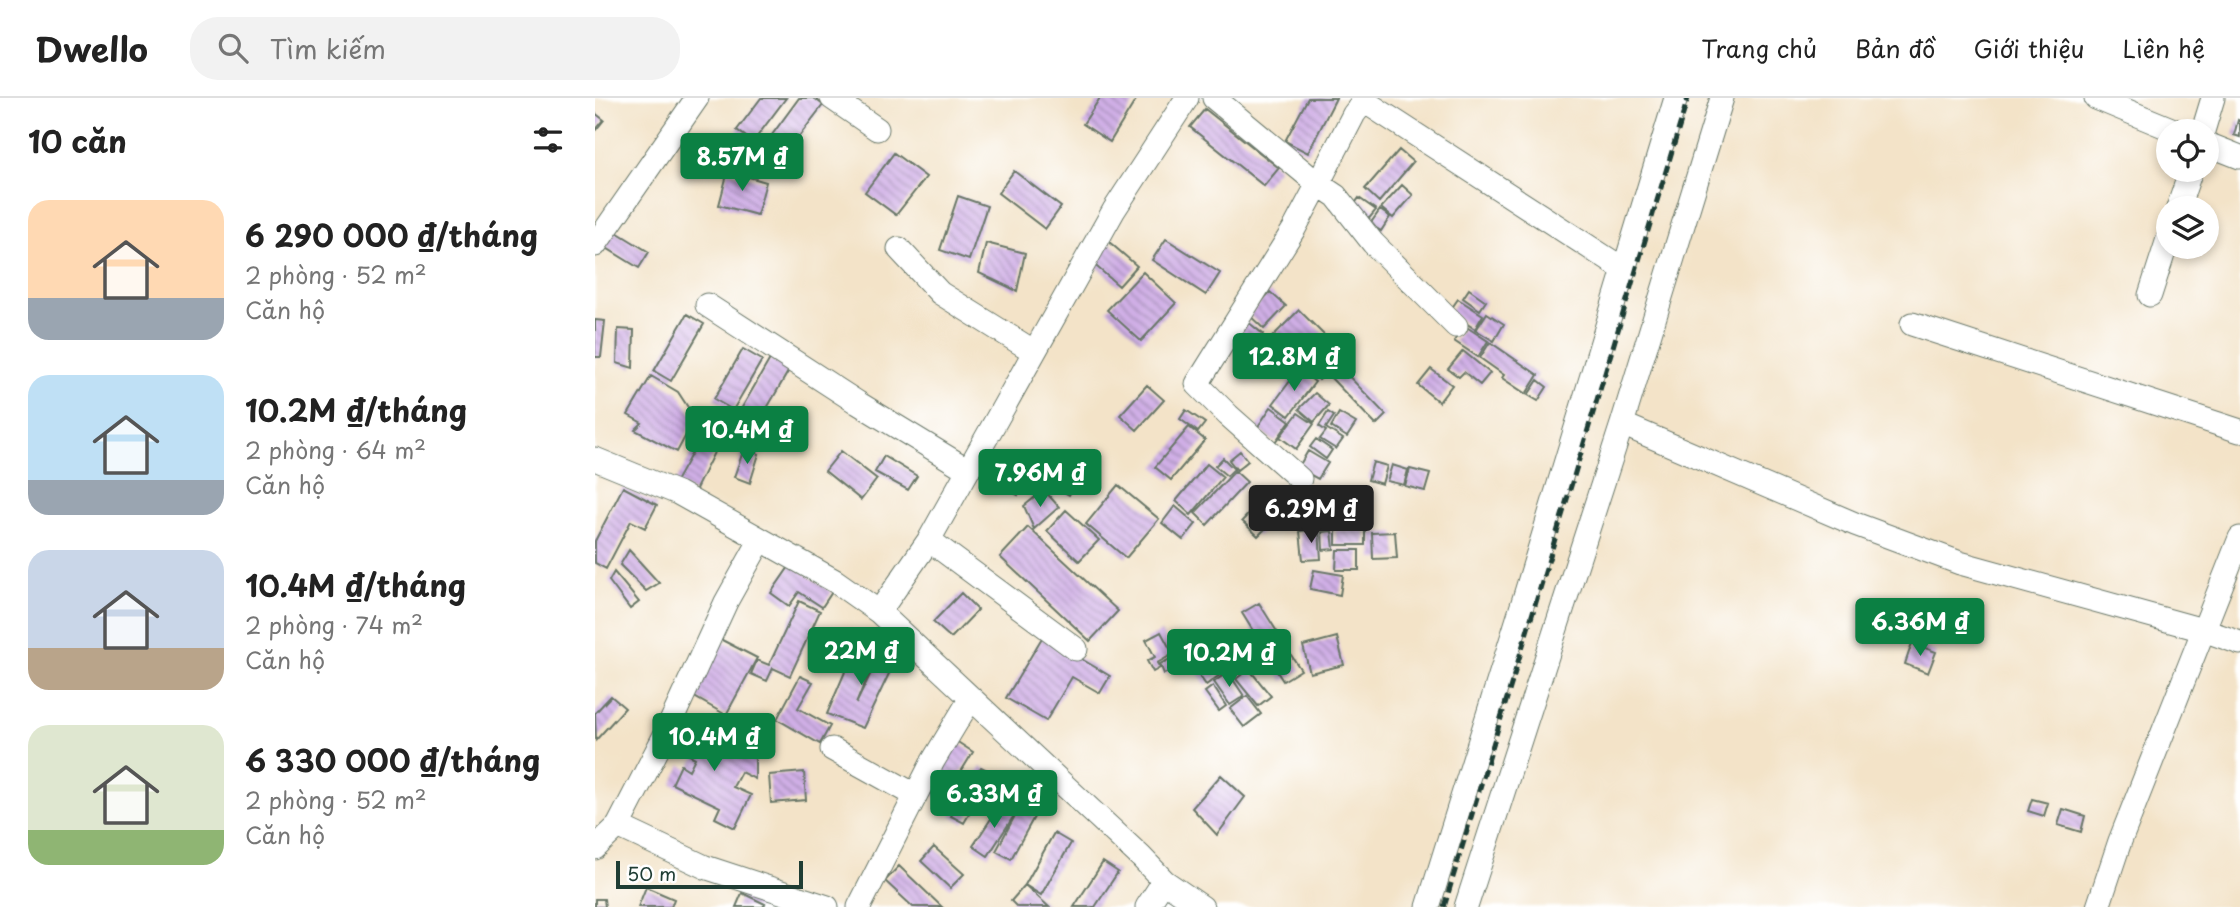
<!DOCTYPE html>
<html lang="vi">
<head>
<meta charset="utf-8">
<style>
  body { margin:0; font-family:"Playpen Sans",sans-serif; background:#f2f2f2; color:#222; height:100vh; display:flex; flex-direction:column; font-size:26px; white-space:nowrap }
  * { box-sizing:border-box; margin:0 }
  p { font-size:23px; color:#767676 }
  .icon { flex:none; width:38px; height:38px; fill:none; stroke:currentColor; stroke-width:2; stroke-linecap:round; stroke-linejoin:round }
  .map { position:relative; flex:1; overflow:hidden }
  .sheet { display:flex; flex-direction:column; background:#fff; width:595px }
  .sheet>* { flex:none }
  .tools { position:absolute; left:1561px; top:21px; display:grid; gap:14px }
  .tools a { display:grid; place-items:center; width:63px; height:63px; border-radius:50%; background:#fff; box-shadow:0 4px 10px #0003; font-size:35px }
  .scale { position:absolute; left:21px; bottom:18px; width:187px; box-sizing:border-box; padding-left:7px; border:4px solid #1f3d34; border-top:0; font-size:19px; line-height:24px; white-space:nowrap; color:#1f3d34; -webkit-text-stroke:5px #fff; paint-order:stroke }
  .price { position:absolute; translate:-50% -60px; padding:0 16px; border-radius:7px; background:#0b8043; color:#fff; font-size:23px; line-height:46px; filter:drop-shadow(0 2px 4px #0008) }
  .price::after { content:''; position:absolute; left:50%; top:42px; width:21px; height:16px; margin-left:-10px; background:inherit; clip-path:polygon(0 0,100% 0,50% 100%) }
  .price.on { background:#222; color:#fff }
  ul { padding:0; list-style:none }
  li { display:flex; align-items:center; gap:21px; height:175px; padding:0 28px }
  li span { display:grid; place-items:center; flex:none; width:196px; height:140px; border-radius:21px; color:#555 }
  li>.icon { margin-inline-start:auto }
  span .icon { width:84px; height:84px; fill:#fffc; stroke-width:1 }
  li b { font-size:30px }
  h2 { display:flex; justify-content:space-between; align-items:center; height:84px; padding:0 28px; font-size:30px }
  header { display:flex; align-items:center; gap:42px; box-sizing:border-box; height:98px; padding:0 35px; background:#fff; border-bottom:2px solid #e0e0e0 }
  header strong { font-size:33px }
  nav { display:flex; gap:38px; margin-inline-start:auto; font-size:24px }
  .search { width:490px; height:63px; background:#f2f2f2; display:flex; align-items:center; gap:18px; box-sizing:border-box; padding:0 24px; border-radius:28px; color:#767676; font-size:26px }
  main { display:flex; flex:1; min-height:0 }
  .map>svg:first-child { display:block }
  .building { fill:url(#building-back-hatch) }
  .lines { fill:none; stroke-linecap:round; stroke-linejoin:round }
  .minor-casing { stroke:#697768; stroke-width:25 }
  .minor { stroke:#fff; stroke-width:23 }
  .rail { stroke:#1f3d34; stroke-width:5; stroke-dasharray:10 5; stroke-linecap:butt }
</style>
</head>
<body>
<header>
<strong>Dwello</strong>
<div class="search"><svg class="icon" aria-label="search" viewBox="0 0 24 24"><circle cx="10" cy="10" r="6"/><path d="M15 15l6 6"/></svg>Tìm kiếm</div>
<nav><a>Trang chủ</a><a>Bản đồ</a><a>Giới thiệu</a><a>Liên hệ</a></nav>
</header>
<main>
<section class="sheet">
<h2>10 căn<svg class="icon" aria-label="filters" viewBox="0 0 24 24"><path d="M4 7h16M4 17h16"/><circle cx="9" cy="7" r="2"/><circle cx="15" cy="17" r="2"/></svg></h2>
<ul>
<li><span style="background:linear-gradient(#ffd9b3 70%,#9aa5b1 0)"><svg class="icon" aria-label="home" viewBox="0 0 24 24"><path d="M3 11l9-7 9 7M6 9v11h12V9"/></svg></span><div><b>6 290 000 ₫/tháng</b><p>2 phòng · 52 m²</p><p>Căn hộ</p></div></li>
<li><span style="background:linear-gradient(#bfe0f5 75%,#9aa5b1 0)"><svg class="icon" aria-label="home" viewBox="0 0 24 24"><path d="M3 11l9-7 9 7M6 9v11h12V9"/></svg></span><div><b>10.2M ₫/tháng</b><p>2 phòng · 64 m²</p><p>Căn hộ</p></div></li>
<li><span style="background:linear-gradient(#c9d6e8 70%,#b9a48a 0)"><svg class="icon" aria-label="home" viewBox="0 0 24 24"><path d="M3 11l9-7 9 7M6 9v11h12V9"/></svg></span><div><b>10.4M ₫/tháng</b><p>2 phòng · 74 m²</p><p>Căn hộ</p></div></li>
<li><span style="background:linear-gradient(#dfe7d0 75%,#8fb573 0)"><svg class="icon" aria-label="home" viewBox="0 0 24 24"><path d="M3 11l9-7 9 7M6 9v11h12V9"/></svg></span><div><b>6 330 000 ₫/tháng</b><p>2 phòng · 52 m²</p><p>Căn hộ</p></div></li>
</ul>
</section>
<div class="map">
<svg width="1645" height="809" viewBox="0 0 1645 809">
  <defs>
    <pattern id="building-back-hatch" width="6" height="6" patternUnits="userSpaceOnUse" patternTransform="scale(1.75)"><rect width="6" height="6" fill="#d0afe6"/><path d="M-1 5l2 2M0 0l6 6M5-1l2 2" fill="none" stroke="#a890bb"/></pattern>
  </defs>
  <rect width="100%" height="100%" fill="#fff"/>
  <filter id="ink" filterUnits="userSpaceOnUse"><feTurbulence type="fractalNoise" baseFrequency=".0143" numOctaves="2"/><feDisplacementMap in="SourceGraphic" scale="14" xChannelSelector="R" yChannelSelector="G"/><feConvolveMatrix kernelMatrix="1 2 1 2 8 2 1 2 1" color-interpolation-filters="sRGB"/></filter>
  <filter id="wash" filterUnits="userSpaceOnUse"><feTurbulence type="fractalNoise" baseFrequency=".00686" numOctaves="4" result="noise"/><feDisplacementMap in="SourceGraphic" scale="28" xChannelSelector="R" yChannelSelector="G"/><feGaussianBlur stdDeviation="1.57" result="paint"/><feColorMatrix in="noise" values="0 0 0 0 0 0 0 0 0 0 0 0 0 0 0 0 0 1.4 0 .05"/><feComposite in="paint" operator="in"/></filter>
  <g filter="url(#wash)">
    <rect width="100%" height="100%" fill="#f3e3c8"/>
    <g id="blocks">
      <path class="building" d="M166,0H191L158,44L142,32Z
        M204,0H219L228,7L192,54L174,41Z
        M505,0H542L515,44L488,26Z
        M713,0H741L713,55L690,43Z
        M610,11L684,70L669,88L595,29Z
        M0,15L9,22L0,33Z
        M1643,22L1645,23V39L1639,37Z
        M804,52L818,64L784,104L770,91Z
        M299,55L331,79L301,117L270,94Z
        M133,73L171,84L162,117L124,107Z
        M419,73L466,109L450,131L403,95Z
        M807,87L818,97L798,120L786,110Z
        M363,98L392,108L374,162L345,152Z
        M764,100L781,112L772,123L756,111Z
        M785,112L795,119L786,133L775,126Z
        M15,130L54,154L44,170L5,146Z
        M571,141L625,175L611,197L557,162Z
        M513,143L542,168L524,188L495,163Z
        M391,145L430,155L422,193L384,175Z
        M548,174L581,205L546,243L512,212Z
        M874,191L891,203L885,212L868,200Z
        M675,194L691,208L669,231L654,217Z
        M863,201L888,217L880,231L854,214Z
        M704,212L737,245L709,272L677,239Z
        M892,215L909,226L899,243L881,232Z
        M92,216L109,226L76,283L59,273Z
        M0,222L10,223L6,259H0Z
        M653,224L668,236L657,251L641,238Z
        M870,228L893,243L883,259L859,243Z
        M23,231L39,232L38,270L22,265Z
        M672,240L689,255L678,266L661,251Z
        M895,244L943,277L931,296L907,280L909,277L885,260Z
        M148,251L167,262L138,312L119,301Z
        M868,253L895,275L885,287L869,274L864,279L853,271Z
        M175,261L194,272L160,331L141,320Z
        M724,261L735,273L724,282L714,270Z
        M746,270L791,317L781,327L736,280Z
        M704,271L720,284L694,318L678,306Z
        M836,271L857,287L844,304L823,287Z
        M56,278L83,294L100,320L82,354L40,332L47,325L33,317Z
        M943,282L952,289L943,303L933,297Z
        M552,287L569,302L542,332L525,317Z
        M720,295L734,307L719,324L704,311Z
        M676,309L695,323L680,344L662,330Z
        M591,312L610,325L603,334L585,321Z
        M120,314L135,322L99,395L80,385Z
        M733,314L739,318L731,330L748,341L741,351L725,341L731,333L724,328Z
        M703,315L719,326L701,351L685,339Z
        M744,315L761,325L752,339L736,329Z
        M594,329L610,342L576,382L560,369Z
        M721,341L737,352L731,361L715,349Z
        M149,351L164,356L155,385L139,379Z
        M246,353L282,381L266,402L230,373Z
        M645,353L653,363L642,372L634,362Z
        M713,353L733,365L723,381L703,370Z
        M289,358L322,378L313,392L280,374Z
        M393,359L430,379L423,397L384,377Z
        M447,359L484,380L474,397L437,376Z
        M628,360L639,371L632,378L620,368Z
        M778,364L792,368L787,386L773,382Z
        M612,366L628,379L596,417L581,403Z
        M797,367L813,372L809,387L792,383Z
        M815,371L835,376L830,393L810,388Z
        M640,373L652,384L612,427L600,415Z
        M523,387L564,421L531,460L491,426Z
        M28,389L62,407L50,430L36,423L11,471L0,465V443Z
        M449,392L464,409L439,431L429,408Z
        M672,396L689,412L663,438L647,423Z
        M580,408L601,426L588,442L567,425Z
        M471,412L504,442L484,463L452,433Z
        M433,429L523,513L495,543L405,459Z
        M724,432L726,461L708,462L705,433Z
        M741,432H770V447H741Z
        M737,433L739,451L728,452L727,434Z
        M800,434L802,460L778,461L777,435Z
        M34,452L64,485L51,493L25,467Z
        M742,452H764V472H741Z
        M196,466L237,494L227,509L204,494L194,508L176,495Z
        M719,472L748,477L745,497L715,491Z
        M19,474L44,504L35,511L14,483Z
        M366,495L383,512L356,540L338,524Z
        M204,503L225,513L195,578L178,570L172,583L156,576L162,562L174,567Z
        M664,505L693,551L676,562L647,515Z
        M566,534L578,556L562,565L565,570L558,574L552,563L560,559L551,542Z
        M448,538L515,578L505,595L477,579L451,623L411,600Z
        M742,539L749,567L715,575L708,548Z
        M125,541L162,560L131,617L96,597Z
        M608,542L630,573L611,587L589,556Z
        M1317,545L1341,554L1333,575L1310,566Z
        M261,548L281,557L261,606L287,552L302,559L268,630L232,616Z
        M694,554L706,572L688,583L677,566Z
        M575,561L580,571L569,576L565,566Z
        M654,571L676,598L663,608L641,581Z
        M633,574L649,598L635,607L619,584Z
        M205,578L218,584L203,610L235,628L225,646L182,621Z
        M618,588L631,608L624,613L610,594Z
        M16,598L30,610L1,642L0,615Z
        M652,598L666,616L649,629L635,611Z
        M89,625L160,660V681L146,674L138,689L156,697L140,730L120,720L125,709L77,686L86,667L94,672L100,660L78,648Z
        M358,641L378,654L348,703L327,690Z
        M386,669L398,675L369,725L356,718Z
        M209,674L211,702L176,705L174,677Z
        M626,677L650,699L622,737L597,710Z
        M429,701L444,710L416,761L401,753Z
        M1437,701L1453,705L1449,718L1433,713Z
        M405,707L420,716L393,758L378,748Z
        M1468,711L1490,718L1486,734L1463,727Z
        M459,735L476,745L446,797L430,787Z
        M339,749L369,776L355,790L326,763Z
        M508,764L523,774L500,809H479Z
        M304,768L347,809H318L290,783Z
        M430,787L454,809H422L416,803Z
        M51,789L79,801L76,809H43Z
        M147,795L170,806L168,809H141Z
        M0,801H9L10,809H0Z"/>
    </g>
  </g>
  <g filter="url(#ink)">
    <use href="#blocks" fill-opacity="0" stroke="#697768" stroke-width="2"/>
    <g class="lines">
      <g class="minor-casing">
        <path id="minor" d="M237,0L282,31
          M619,0L723,86L699,131L602,286L633,317L705,381
          M1501,0L1581,33
          M1608,33L1618,0
          M1612,46L1645,59
          M1583,110L1596,72
          M0,147L102,0
          M304,151L345,195L438,253
          M1555,197L1573,141
          M112,207L263,305L373,372
          M1317,226L1645,333
          M861,228L778,145L741,98L723,86L759,16L769,3L1028,171
          M1027,326L1260,426L1365,465L1608,532L1645,545
          M0,361L83,395L240,483L284,514L546,759L569,783L607,809
          M334,442L481,551
          M284,514L334,442L519,112L592,0
          M237,651L320,697
          M23,728L110,769L232,809
          M0,750L23,728L69,639L131,504L165,443
          M264,809L338,663L376,600
          M552,809L569,783
          M833,809L930,498L1081,0
          M871,809L1027,326L1127,0
          M1503,809L1525,743L1645,440"/>
      </g>
      <use href="#minor" class="minor"/>
      <path class="rail" d="M849,809L1093,0"/>
    </g>
  </g>
</svg>
<div class="tools">
<a><svg class="icon" aria-label="locate" viewBox="0 0 24 24"><circle cx="12" cy="12" r="6"/><path d="M12 2v4M12 18v4M2 12h4M18 12h4"/></svg></a>
<a><svg class="icon" aria-label="layers" viewBox="0 0 24 24"><path d="M12 4l9 5-9 5-9-5zM3 14l9 5 9-5"/></svg></a>
</div>
<div class="scale">50 m</div>
<b class="price" style="left:147px;top:95px">8.57M ₫</b>
<b class="price" style="left:699px;top:295px">12.8M ₫</b>
<b class="price" style="left:152px;top:368px">10.4M ₫</b>
<b class="price" style="left:445px;top:411px">7.96M ₫</b>
<b class="price on" style="left:716px;top:447px">6.29M ₫</b>
<b class="price" style="left:1325px;top:560px">6.36M ₫</b>
<b class="price" style="left:266px;top:589px">22M ₫</b>
<b class="price" style="left:634px;top:591px">10.2M ₫</b>
<b class="price" style="left:119px;top:675px">10.4M ₫</b>
<b class="price" style="left:399px;top:732px">6.33M ₫</b>
</div>
</main>
</body>
</html>
